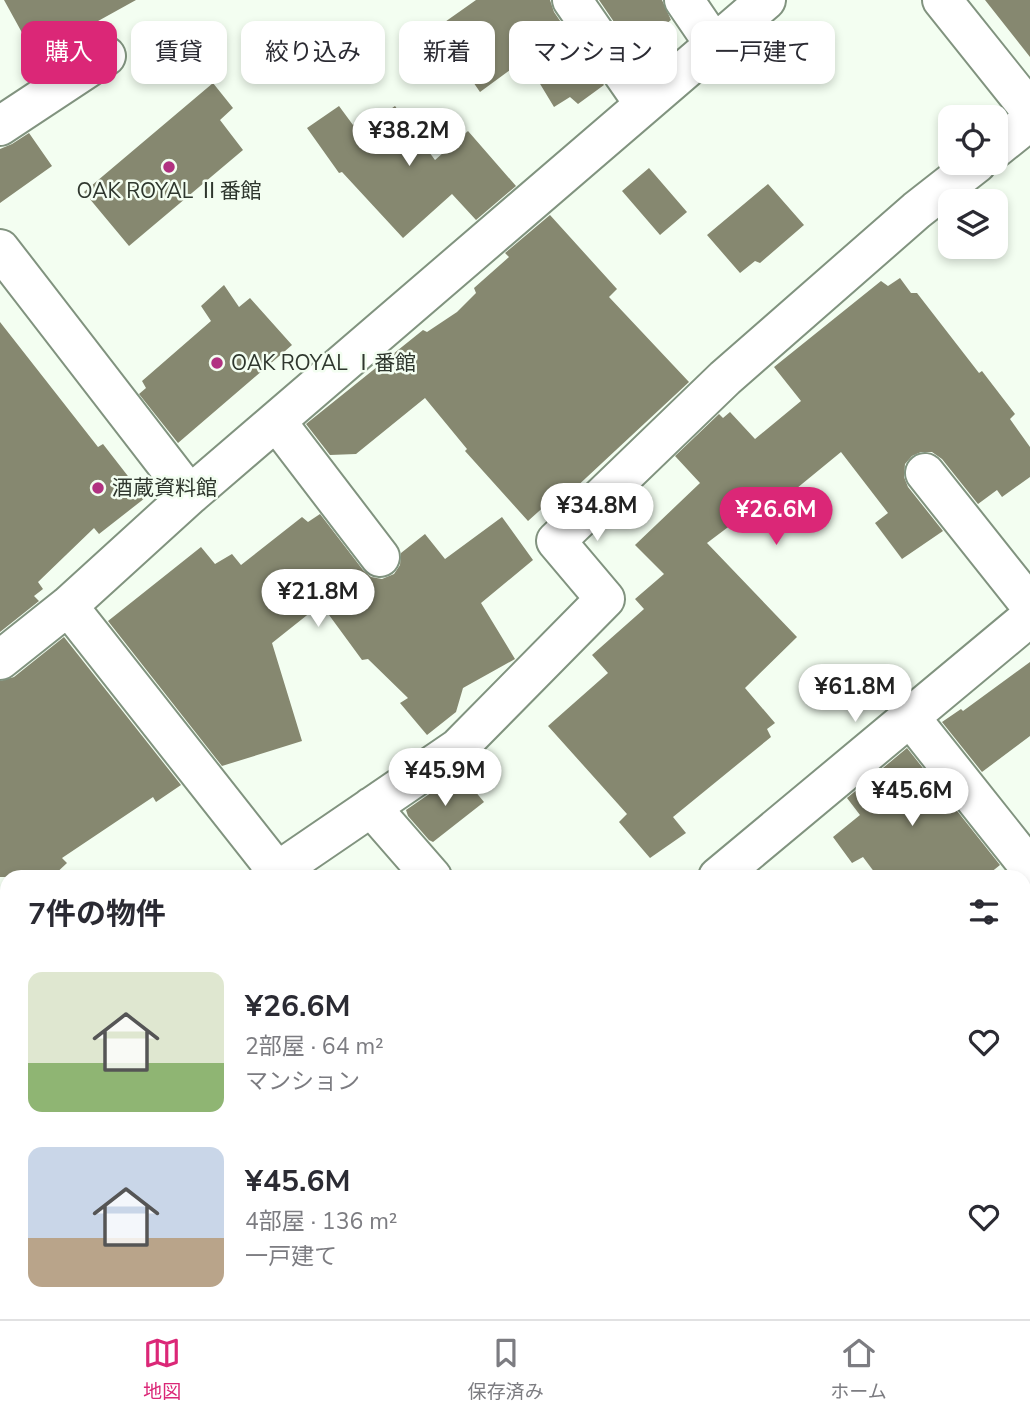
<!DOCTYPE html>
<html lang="ja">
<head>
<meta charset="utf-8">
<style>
  body { margin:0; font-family:"Nunito Sans","Noto Sans JP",sans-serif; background:#f2f2f3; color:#2b2b33; height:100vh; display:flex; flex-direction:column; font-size:26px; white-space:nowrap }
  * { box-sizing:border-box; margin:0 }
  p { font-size:23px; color:#7c7c81 }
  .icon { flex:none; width:38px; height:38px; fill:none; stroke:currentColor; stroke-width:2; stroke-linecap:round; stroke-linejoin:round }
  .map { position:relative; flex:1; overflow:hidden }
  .sheet { position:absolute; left:0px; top:870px; width:1031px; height:450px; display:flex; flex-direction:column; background:#fff; border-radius:21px 21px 0 0; box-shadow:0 4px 10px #0003 }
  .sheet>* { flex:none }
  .top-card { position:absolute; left:21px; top:21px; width:989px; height:63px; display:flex; gap:14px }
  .tools { position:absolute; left:938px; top:105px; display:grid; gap:14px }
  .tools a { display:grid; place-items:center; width:70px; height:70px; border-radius:14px; background:#fff; box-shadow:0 4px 10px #0003; font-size:35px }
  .price { position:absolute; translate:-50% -60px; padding:0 16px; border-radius:24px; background:#fff; color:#222; font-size:23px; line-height:46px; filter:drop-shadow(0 2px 4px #0008) }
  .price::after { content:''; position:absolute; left:50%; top:42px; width:21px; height:16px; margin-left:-10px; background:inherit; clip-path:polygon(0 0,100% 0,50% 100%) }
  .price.on { background:#db2777; color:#fff }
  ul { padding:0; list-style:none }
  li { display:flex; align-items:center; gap:21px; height:175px; padding:0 28px }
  li span { display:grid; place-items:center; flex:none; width:196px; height:140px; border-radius:14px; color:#555 }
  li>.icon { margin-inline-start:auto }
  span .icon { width:84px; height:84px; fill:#fffc; stroke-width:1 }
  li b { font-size:30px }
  h2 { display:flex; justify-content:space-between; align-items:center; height:84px; padding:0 28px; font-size:30px }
  .tag { padding:0 24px; border-radius:14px; background:#fff; box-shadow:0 4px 10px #0003; font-size:24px; line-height:63px }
  .tag.on { background:#db2777; color:#fff }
  .dock { display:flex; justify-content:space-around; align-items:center; height:98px; border-top:2px solid #e1e1e2; background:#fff; font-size:19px; color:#7c7c81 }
  .dock a { display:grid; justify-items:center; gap:4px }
  .dock .on { color:#db2777 }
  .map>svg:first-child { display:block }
  .building { fill:#868870 }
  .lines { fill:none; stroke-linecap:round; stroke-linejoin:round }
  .minor-casing { stroke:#81937f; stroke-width:42 }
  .minor { stroke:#fff; stroke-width:38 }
  .poi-dot { fill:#b13281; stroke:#f3fef1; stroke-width:2.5 }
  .labels { text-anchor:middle; stroke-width:5; stroke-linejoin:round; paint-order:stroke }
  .poi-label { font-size:21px; fill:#2f372e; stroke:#f3fef1; text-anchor:start }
</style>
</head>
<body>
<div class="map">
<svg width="1030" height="1319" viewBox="0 0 1030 1319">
  <rect width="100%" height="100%" fill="#f3fef1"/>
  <path class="building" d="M4,0H136L53,46L49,40L31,49Z
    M476,0H550L554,12L604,85L578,104L570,97L554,107L525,59L480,92L440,34L445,30L442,24Z
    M599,0H662L671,20L662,27L666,36L656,44L658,49L640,60Z
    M985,0H1030V57Z
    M213,83L233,108L220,120L243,150L129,246L84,192Z
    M339,106L353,125L370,110L378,118L395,106L435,160L468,131L516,186L476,220L452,194L403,238L342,172L339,173L307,128Z
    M29,133L52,166L0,203V149L12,144Z
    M649,168L687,212L660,235L622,191Z
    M768,184L804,225L760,263L755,261L740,273L707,235Z
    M550,215L617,289L609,297L689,382L572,491L567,486L528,521L465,451L467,449L425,398L356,454L330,455L306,424L423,330L427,332L457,312L476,293L474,288L509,257L505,253Z
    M900,278L911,293H917L979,373L982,371L1015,414L1010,419L1030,447V477L1002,497L997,490L978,504L942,459L932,452H921L912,456L905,464L904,477L908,487L943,531L902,559L875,523L888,513L841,452L780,502L772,494L707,543L797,637L745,688L775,723L767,729L771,737L673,817L686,833L650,858L619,822L627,814L548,726L608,673L592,655L644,609L635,599L664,574L635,545L700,483L675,456L719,414L723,418L730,412L755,439L801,401L774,367L881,281L888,286Z
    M224,285L239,307L250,298L292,345L178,443L139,394L146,388L142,381L211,321L201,306Z
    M0,322L98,447L103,444L145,498L99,534L94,528L38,582L43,589L34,596L39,601L0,632Z
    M320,514L363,570L371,577L382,579L394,574L400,565L401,553L425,534L445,559L502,517L533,560L481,603L515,659L463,688L456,712L427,735L400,703L408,698L368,659L362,660L321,604L272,643L302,741L222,766L108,621L201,547L215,564L232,554L241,565L302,517L308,522Z
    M64,637L181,785L156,802L153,797L62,858L67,863L52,877H0V681L14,677Z
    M1030,662V736L982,772L942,722L961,709L963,711Z
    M907,748L1000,865L985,877H878L863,857L852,863L833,837L860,815L847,798Z
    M460,773L484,802L433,842L429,840L408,816L406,810Z"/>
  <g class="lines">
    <g class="minor-casing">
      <path id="minor" d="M572,0L644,104
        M684,0L714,44
        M942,0L1030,110
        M0,126L106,56
        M996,148L1030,121
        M0,249L190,495
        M276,421L380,557
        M925,473L1030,605
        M68,606L277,871
        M0,660L68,606L190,495L766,0
        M910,717L1030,868
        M371,807L432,877
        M269,877L458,748L605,599L556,541L725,378L917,210L977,163
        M718,877L1030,617
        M0,1091L7,1085
        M0,1243L7,1247
        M108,1312L118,1319
        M198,1319L205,1312"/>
    </g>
    <use href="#minor" class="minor"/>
  </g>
  <g class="poi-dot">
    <circle cx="169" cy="167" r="7"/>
    <circle cx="217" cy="363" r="7"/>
    <circle cx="98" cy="488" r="7"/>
  </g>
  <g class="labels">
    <g class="poi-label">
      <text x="169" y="198" text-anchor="middle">OAK ROYAL Ⅱ番館</text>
      <text x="231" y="370">OAK ROYAL Ⅰ番館</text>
      <text x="112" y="495">酒蔵資料館</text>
    </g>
  </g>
</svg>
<div class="tools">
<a><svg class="icon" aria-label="locate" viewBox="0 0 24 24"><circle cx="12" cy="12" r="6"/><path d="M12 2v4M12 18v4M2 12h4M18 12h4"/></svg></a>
<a><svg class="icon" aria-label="layers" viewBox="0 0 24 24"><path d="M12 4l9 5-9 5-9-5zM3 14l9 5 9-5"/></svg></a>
</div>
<b class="price" style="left:409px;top:168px">¥38.2M</b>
<b class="price" style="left:597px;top:543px">¥34.8M</b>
<b class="price on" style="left:776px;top:547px">¥26.6M</b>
<b class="price" style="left:318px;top:629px">¥21.8M</b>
<b class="price" style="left:855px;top:724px">¥61.8M</b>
<b class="price" style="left:445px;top:808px">¥45.9M</b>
<b class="price" style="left:912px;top:828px">¥45.6M</b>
<div class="top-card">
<a class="tag on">購入</a>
<a class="tag">賃貸</a>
<a class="tag">絞り込み</a>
<a class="tag">新着</a>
<a class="tag">マンション</a>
<a class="tag">一戸建て</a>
</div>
<section class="sheet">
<h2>7件の物件<svg class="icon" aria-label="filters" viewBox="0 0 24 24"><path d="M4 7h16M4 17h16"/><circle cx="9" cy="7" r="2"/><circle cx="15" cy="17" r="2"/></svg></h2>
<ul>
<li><span style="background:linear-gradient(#dfe7d0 65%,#8fb573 0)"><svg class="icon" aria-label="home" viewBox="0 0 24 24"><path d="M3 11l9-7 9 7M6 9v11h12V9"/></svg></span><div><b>¥26.6M</b><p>2部屋 · 64 m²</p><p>マンション</p></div><svg class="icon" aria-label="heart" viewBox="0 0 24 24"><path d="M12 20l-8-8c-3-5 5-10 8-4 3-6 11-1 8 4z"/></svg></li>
<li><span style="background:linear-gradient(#c9d6e8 65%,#b9a48a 0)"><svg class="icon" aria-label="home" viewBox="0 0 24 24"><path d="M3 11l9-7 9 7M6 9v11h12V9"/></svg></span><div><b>¥45.6M</b><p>4部屋 · 136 m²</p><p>一戸建て</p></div><svg class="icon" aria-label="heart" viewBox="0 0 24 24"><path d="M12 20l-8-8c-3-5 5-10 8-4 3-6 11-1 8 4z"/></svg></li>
</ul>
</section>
</div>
<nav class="dock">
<a class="on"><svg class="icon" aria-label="map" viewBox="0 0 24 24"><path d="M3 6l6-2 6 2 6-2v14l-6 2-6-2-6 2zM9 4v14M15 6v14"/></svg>地図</a>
<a><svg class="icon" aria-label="saved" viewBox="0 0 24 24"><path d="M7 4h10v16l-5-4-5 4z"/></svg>保存済み</a>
<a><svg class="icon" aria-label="home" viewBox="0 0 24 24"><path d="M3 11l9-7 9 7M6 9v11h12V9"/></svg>ホーム</a>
</nav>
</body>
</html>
